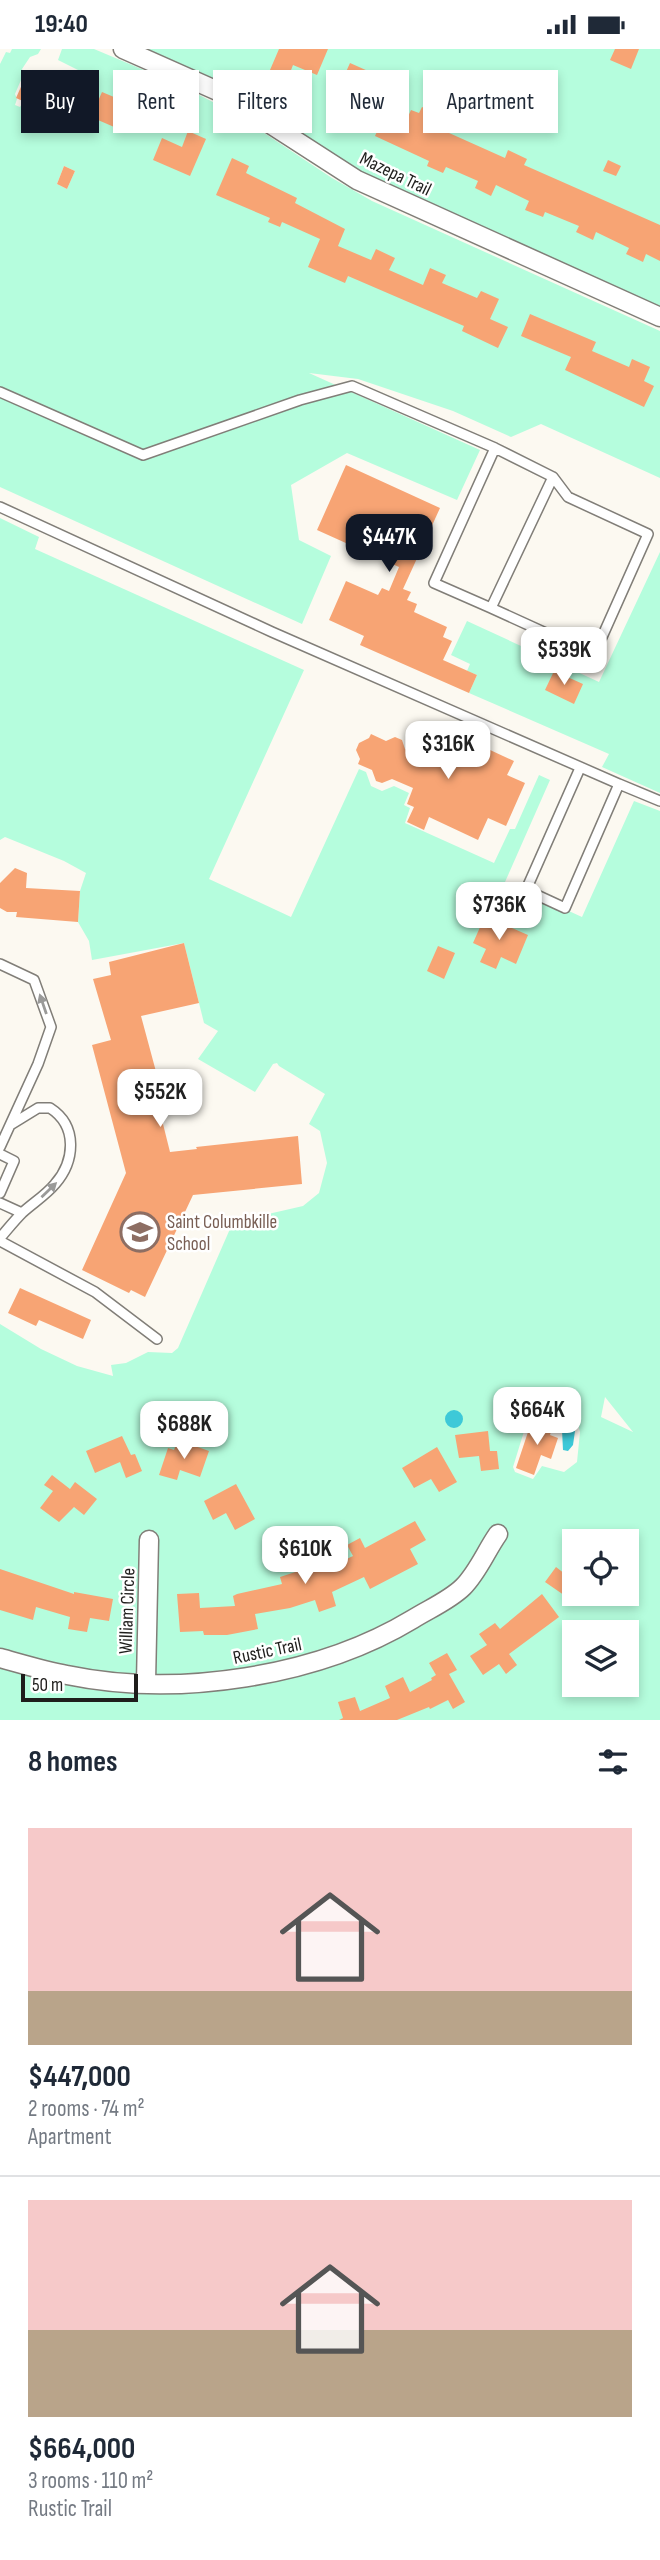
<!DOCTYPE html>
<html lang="en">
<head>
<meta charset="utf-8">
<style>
  body { margin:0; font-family:"Sofia Sans Condensed",sans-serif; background:#f6f6f7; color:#1f2937; height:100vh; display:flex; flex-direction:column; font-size:26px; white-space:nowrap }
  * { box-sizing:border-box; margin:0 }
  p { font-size:23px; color:#747a83 }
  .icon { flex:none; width:38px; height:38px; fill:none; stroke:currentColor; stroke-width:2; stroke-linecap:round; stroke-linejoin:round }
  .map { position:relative; height:1671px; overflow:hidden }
  .side { display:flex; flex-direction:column; background:#fff; flex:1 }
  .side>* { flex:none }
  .banner { position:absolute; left:21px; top:21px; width:620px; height:63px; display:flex; gap:14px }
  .tools { position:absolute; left:562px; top:1480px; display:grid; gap:14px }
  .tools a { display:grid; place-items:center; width:77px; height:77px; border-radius:0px; background:#fff; box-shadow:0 4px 10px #0003; font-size:35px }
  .scale { position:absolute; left:21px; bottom:18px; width:117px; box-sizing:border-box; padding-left:7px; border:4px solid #1f1e1c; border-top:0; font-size:19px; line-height:24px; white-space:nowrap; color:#1f1e1c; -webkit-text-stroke:5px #fff; paint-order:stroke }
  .price { position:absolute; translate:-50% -60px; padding:0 16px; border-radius:14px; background:#fff; color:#222; font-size:23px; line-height:46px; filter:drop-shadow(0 2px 4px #0008) }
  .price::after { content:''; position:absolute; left:50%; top:42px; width:21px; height:16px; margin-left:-10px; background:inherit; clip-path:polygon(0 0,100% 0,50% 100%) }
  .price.selected { background:#111827; color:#fff }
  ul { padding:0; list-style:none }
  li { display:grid; align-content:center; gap:14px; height:371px; padding:0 28px }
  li+li { border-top:2px solid #e0e1e3 }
  li span { display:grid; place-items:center; height:217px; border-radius:0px; color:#555 }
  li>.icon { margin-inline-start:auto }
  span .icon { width:126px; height:126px; fill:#fffc; stroke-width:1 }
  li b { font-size:30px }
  h2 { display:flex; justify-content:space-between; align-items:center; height:84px; padding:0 28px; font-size:30px }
  .chip { padding:0 24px; border-radius:0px; background:#fff; box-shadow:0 4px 10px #0003; font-size:24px; line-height:63px }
  .chip.selected { background:#111827; color:#fff }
  .status { display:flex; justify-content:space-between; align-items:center; height:49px; padding:0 35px; background:#fff; direction:ltr }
  .status svg { height:19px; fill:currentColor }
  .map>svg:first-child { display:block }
  .green { fill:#b5fddd; fill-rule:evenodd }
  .water { fill:#3dc9d8 }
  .building { fill:#f7a474 }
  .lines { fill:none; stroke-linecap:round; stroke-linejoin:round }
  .service-casing { stroke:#817e78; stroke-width:12 }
  .minor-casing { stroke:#817e78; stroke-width:21 }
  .service { stroke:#fff; stroke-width:9 }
  .minor { stroke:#fff; stroke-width:18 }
  .oneway { fill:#9a9a99 }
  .labels { text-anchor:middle; stroke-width:5; stroke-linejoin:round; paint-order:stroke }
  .street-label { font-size:19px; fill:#1f1e1c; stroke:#fff }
  .education-label { font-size:19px; fill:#785e54; stroke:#fff; text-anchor:start }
</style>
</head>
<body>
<div class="status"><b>19:40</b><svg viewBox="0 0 49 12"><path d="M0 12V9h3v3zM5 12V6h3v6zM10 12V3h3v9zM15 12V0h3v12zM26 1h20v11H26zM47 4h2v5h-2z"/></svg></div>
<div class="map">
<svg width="660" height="1671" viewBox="0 0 660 1671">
  <rect width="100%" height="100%" fill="#fcf9f1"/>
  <path class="green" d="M12,0H41L38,5L30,8L22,20L24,24L15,45L17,50L15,56L20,58L23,53L59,69L80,22L58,11L62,0H94L182,37L234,64L332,129L372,152L660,282V429L541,375L511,388L453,362L358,330L309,324L480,401L457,451L347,404L291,436L299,491L331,507L302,575L0,438V15L6,3L10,4ZM64,117L75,122L67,140L57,135Z
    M145,0H660V261L361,124L217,33Z
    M0,469L39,488L35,500L304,621L209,830L291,868L359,720L366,723L371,737L382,742L394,737L409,744L404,756L410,759L405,774L494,814L510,780H515L539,726L550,731L505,833L582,868L634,752L660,762V1671H0V1275L41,1300L77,1317L113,1327L111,1316L126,1314L148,1303L172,1304L178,1299L233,1173L303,1157L319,1144L327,1114L320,1082L309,1075L325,1045L279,1017L277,1014L273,1015L255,1043L198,1010L218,982L204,974L184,894L92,911L89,892L78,873L80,842L86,824L64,812L5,788L0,791ZM605,1348L633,1383L601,1368ZM561,1359L576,1369L580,1383L577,1413L564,1423L542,1417L533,1430L515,1423L513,1418L530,1363L552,1368ZM574,1493H626V1545H574ZM574,1584H626V1636H574Z
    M660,503V744L602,718L609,705L469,644L477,626L467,622L470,615L451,606L467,572L599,633Z"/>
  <path class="water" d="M445 1370a9 9 0 1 1 18 0a9 9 0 1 1-18 0Z
    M570,1375L575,1382L573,1396L568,1402L563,1401L562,1381Z"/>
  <path class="building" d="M279,0H328L317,26L293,16L288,29L270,21Z
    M615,0H639L631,20L610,11Z
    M350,14L386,30L373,59L353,50L345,68L329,61Z
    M57,21L73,28L56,67L16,49L28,22L52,33Z
    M102,43L140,59L128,84L91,68Z
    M422,58L434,63L429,75L505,109L508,101L527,110L524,116L660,176V212L646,205L643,213L626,205L629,199L596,183L593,191L576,183L579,177L545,163L543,168L525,161L529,152L496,136L491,147L475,139L478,132L446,118L443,124L427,117L429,112L375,87L382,71L394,77L397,71L405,74L411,61L419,64Z
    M188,82L206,90L190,127L153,111L162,89L182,98Z
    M232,109L249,117L246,124L297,149L295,154L345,180L338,197L371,211L376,200L395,209L389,221L423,236L430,219L446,226L442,234L477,249L481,242L499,250L490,270L508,278L498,299L462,282L464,277L348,227L345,234L308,218L320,190L282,173L280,178L268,173L270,169L216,146Z
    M608,111L621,117L616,127L603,122Z
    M64,117L75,122L67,140L57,135Z
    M530,265L596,293L592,302L629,318L632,310L650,318L644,332L654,337L644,358L565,321L571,308L521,287Z
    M346,416L440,459L403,540L411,543L407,551L417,555L414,563L447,578L443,588L452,592L443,611L477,626L469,644L360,596L364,587L329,571L346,532L378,546L382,539L389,542L399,518L317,481Z
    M554,622L583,635L574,655L545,641Z
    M447,681L514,712L507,726L525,734L506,777L488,769L478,791L429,768L424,781L407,773L414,758L407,755L413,739L392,730L382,734L376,732L372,721L358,715L360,710L356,701L359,694L369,689L371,685L386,692L395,688L402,691L405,700L427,710L433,695L438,697Z
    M15,819L27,824L26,839L80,842L78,873L16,868L17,863H7L0,859V834Z
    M485,867L528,886L516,915L501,908L496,920L480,913L486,900L473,894Z
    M184,894L199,954L141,967L158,1030L152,1031L170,1103L197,1100L196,1098L298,1087L302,1135L193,1146L145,1248L131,1241L129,1244L82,1221L126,1124L92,996L111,991L93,930L111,926L109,913Z
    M438,897L455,904L444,930L427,922Z
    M20,1239L91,1271L83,1290L39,1271L36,1277L8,1264Z
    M536,1371L553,1377L550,1386L558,1389L551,1410L541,1406L534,1426L516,1419L528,1383L532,1384Z
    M488,1382L490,1402H497L499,1420L481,1422L479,1407L459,1409L455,1386Z
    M122,1387L131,1406L135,1405L142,1422L126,1429L120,1413L95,1424L86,1402Z
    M178,1391L209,1402L200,1428L180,1421L177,1431L159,1426L168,1399L174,1401Z
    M437,1398L457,1433L439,1443L431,1430L414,1439L402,1419Z
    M52,1426L70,1440L75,1433L97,1450L84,1466L74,1458L59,1473L40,1459L53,1442L44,1436Z
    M236,1435L255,1470L235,1481L226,1464L213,1471L204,1452Z
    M415,1472L426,1491L410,1500L418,1515L370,1540L364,1528L332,1543L336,1557L319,1563L315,1551L290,1559L255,1565L258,1580L227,1586H204L203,1582L180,1583L177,1545L199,1544L200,1559L235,1557L233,1547L237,1545L282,1535L280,1528L323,1514L325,1520L353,1507L347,1496L360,1489L365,1499Z
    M556,1518L574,1532V1553L545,1533Z
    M0,1520L74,1545V1543L113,1550L109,1572L90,1569L87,1583L68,1580L70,1568L36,1558L33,1571L0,1561Z
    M542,1545L559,1568L509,1605L517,1616L506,1625L499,1615L483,1626L470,1607L487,1596L479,1585L495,1574L500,1580Z
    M447,1604L457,1621L449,1625L465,1653L453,1660L448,1651L430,1660L429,1658L397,1671H339L343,1669L338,1653L355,1648L360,1662L390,1649L385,1637L403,1628L410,1643L432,1631L431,1629L436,1626L429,1614Z"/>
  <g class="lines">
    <g class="service-casing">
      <path id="service" d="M0,343L143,406L300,351L352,337L495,399L553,428L568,448L648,485L594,606L491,559L553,428
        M0,458L272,583L619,735L565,859L526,841L580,719
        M491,559L434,534L495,399
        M619,735L660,752
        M0,915L34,931L51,978L38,1015L0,1098
        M0,1105L14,1112L0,1144
        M0,1154L22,1164
        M0,1189C7,1181 14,1172 22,1164C33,1154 46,1146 55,1135C75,1112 78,1077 50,1059H38L12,1075
        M0,1192L95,1243L157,1290"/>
    </g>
    <g class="minor-casing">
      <path id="minor" d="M123,0L222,44L357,131L660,268
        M0,1609C22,1615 45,1622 67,1626C178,1649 317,1628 413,1570C429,1560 450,1551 463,1538C478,1523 486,1502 498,1485
        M146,1633L149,1491"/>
    </g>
    <use href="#service" class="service"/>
    <use href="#minor" class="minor"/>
  </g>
  <defs><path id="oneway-solid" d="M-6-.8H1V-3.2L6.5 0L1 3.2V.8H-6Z" transform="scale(1.75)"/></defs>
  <g class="oneway">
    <use href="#oneway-solid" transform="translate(43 955) rotate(-109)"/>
    <use href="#oneway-solid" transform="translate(49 1141) rotate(-44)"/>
  </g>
  <defs>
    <g id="school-ring" transform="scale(2.0125)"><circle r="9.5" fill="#fff" stroke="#8d6e63" stroke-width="1.5"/><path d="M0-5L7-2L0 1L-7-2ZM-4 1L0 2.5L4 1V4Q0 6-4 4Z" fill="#8d6e63"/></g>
  </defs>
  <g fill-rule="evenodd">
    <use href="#school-ring" x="140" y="1183"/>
  </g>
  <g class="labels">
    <g class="street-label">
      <text transform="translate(396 124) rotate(26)" y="7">Mazepa Trail</text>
      <text transform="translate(126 1562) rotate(-88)" y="7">William Circle</text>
      <text transform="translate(267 1601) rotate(-12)" y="7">Rustic Trail</text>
    </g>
    <g class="education-label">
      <text x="167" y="1179">Saint Columbkille<tspan x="167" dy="22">School</tspan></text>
    </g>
  </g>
</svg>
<div class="tools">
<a><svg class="icon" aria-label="locate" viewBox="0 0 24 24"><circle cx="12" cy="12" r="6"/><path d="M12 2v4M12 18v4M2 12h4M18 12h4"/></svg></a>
<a><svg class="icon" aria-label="layers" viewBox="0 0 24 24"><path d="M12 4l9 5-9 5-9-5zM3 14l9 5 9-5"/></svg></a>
</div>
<div class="scale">50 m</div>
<b class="price selected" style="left:389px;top:525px">$447K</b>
<b class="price" style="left:564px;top:638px">$539K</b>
<b class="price" style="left:448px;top:732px">$316K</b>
<b class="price" style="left:499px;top:893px">$736K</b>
<b class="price" style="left:160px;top:1080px">$552K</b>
<b class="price" style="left:537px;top:1398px">$664K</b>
<b class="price" style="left:184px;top:1412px">$688K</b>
<b class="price" style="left:305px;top:1537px">$610K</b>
<div class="banner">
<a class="chip selected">Buy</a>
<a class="chip">Rent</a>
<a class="chip">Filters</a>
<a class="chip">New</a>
<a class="chip">Apartment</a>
</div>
</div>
<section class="side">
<h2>8 homes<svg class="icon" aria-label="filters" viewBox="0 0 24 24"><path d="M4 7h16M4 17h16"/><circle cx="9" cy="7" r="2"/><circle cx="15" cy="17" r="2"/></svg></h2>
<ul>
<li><span style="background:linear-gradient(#f6c9c9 75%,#b9a48a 0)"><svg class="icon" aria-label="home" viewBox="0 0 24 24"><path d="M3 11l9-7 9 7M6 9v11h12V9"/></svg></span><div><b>$447,000</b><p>2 rooms · 74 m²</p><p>Apartment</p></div></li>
<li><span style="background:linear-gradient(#f6c9c9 60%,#b9a48a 0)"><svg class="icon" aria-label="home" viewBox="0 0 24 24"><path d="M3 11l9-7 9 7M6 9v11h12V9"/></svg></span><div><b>$664,000</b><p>3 rooms · 110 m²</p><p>Rustic Trail</p></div></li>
</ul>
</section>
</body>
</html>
